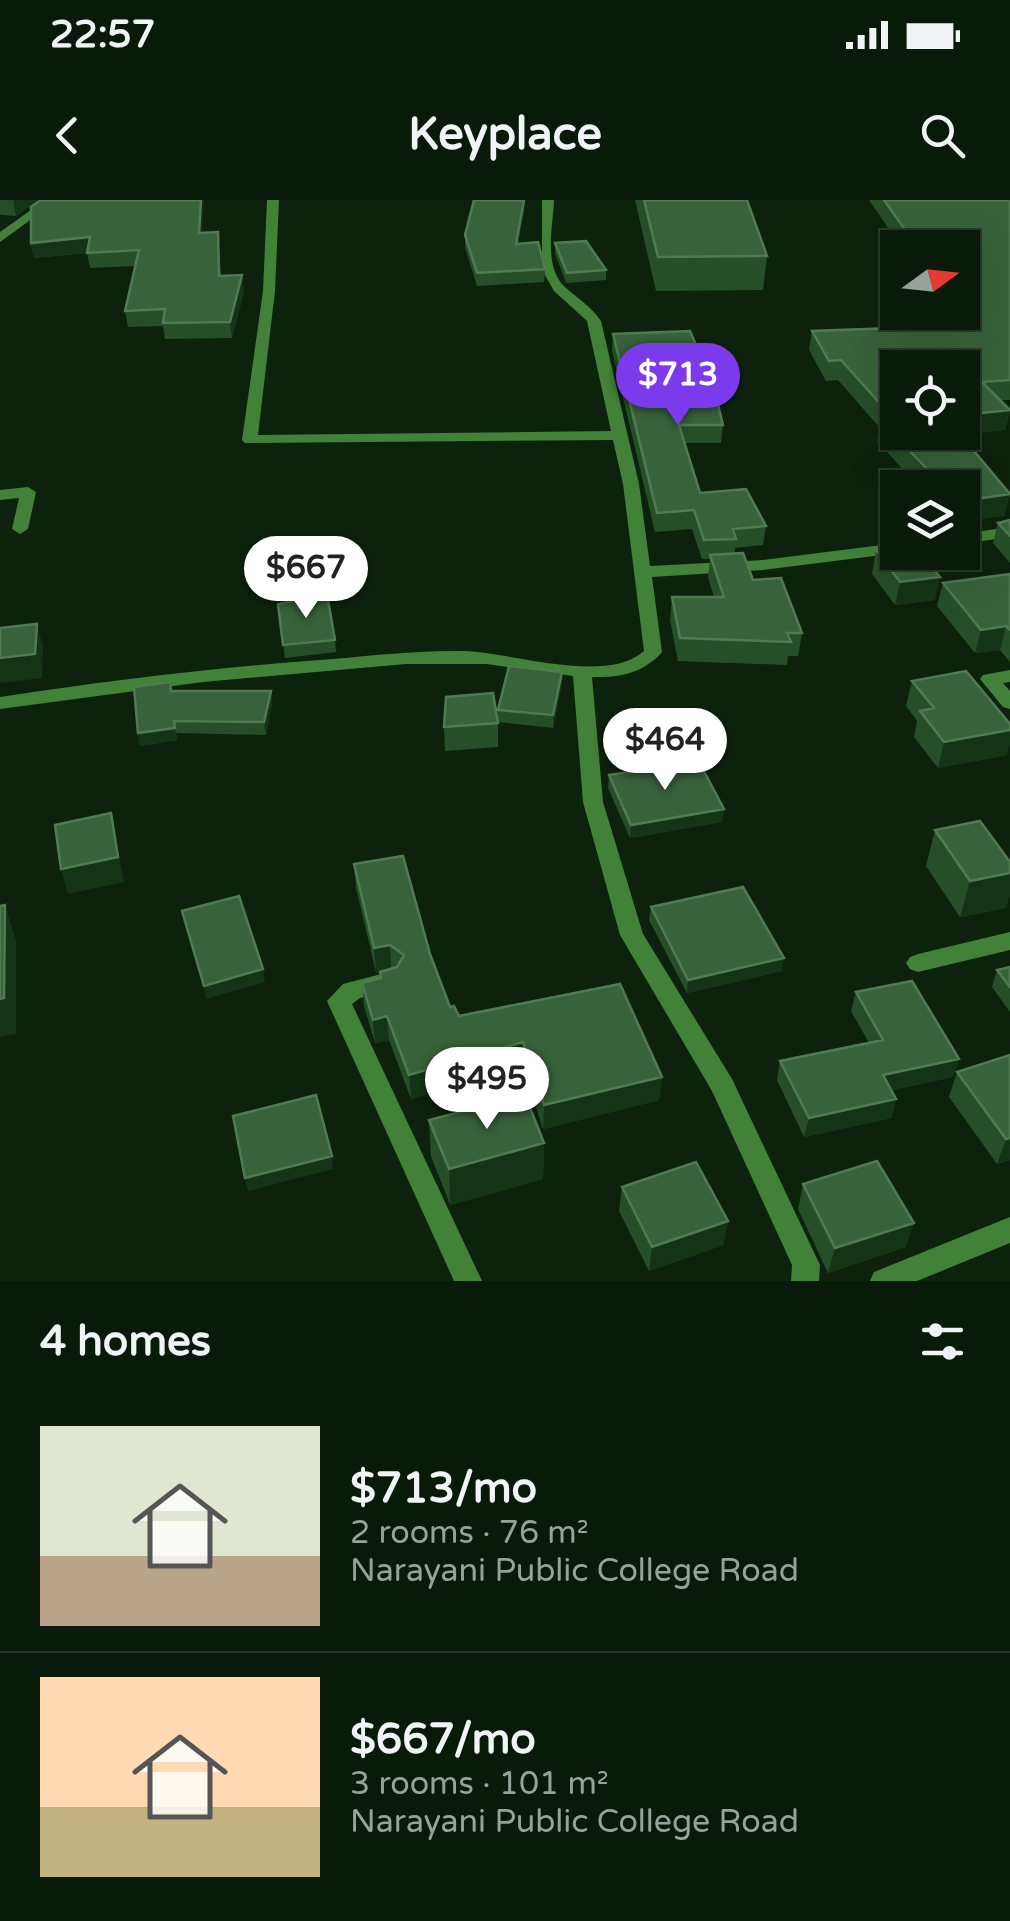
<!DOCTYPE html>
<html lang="en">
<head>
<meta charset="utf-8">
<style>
  body { margin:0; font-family:"Varela Round",sans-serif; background:#132313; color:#f1f3f6; height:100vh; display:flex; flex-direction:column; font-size:38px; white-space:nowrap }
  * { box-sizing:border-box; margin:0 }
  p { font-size:32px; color:#99a19c }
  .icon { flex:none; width:55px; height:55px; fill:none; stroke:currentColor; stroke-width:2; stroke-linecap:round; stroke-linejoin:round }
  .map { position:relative; height:1081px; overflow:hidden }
  .drawer { display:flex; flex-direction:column; background:#0a1a0a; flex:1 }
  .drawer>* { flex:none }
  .needle { width:65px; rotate:75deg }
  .fabs { position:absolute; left:880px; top:30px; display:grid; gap:20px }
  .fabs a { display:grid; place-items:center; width:100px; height:100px; border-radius:0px; background:#0a1a0a; box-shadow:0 10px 40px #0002,0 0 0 2px #2a382b; font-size:50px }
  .price { position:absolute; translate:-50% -85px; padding:0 22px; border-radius:35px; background:#fff; color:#222; font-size:32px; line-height:65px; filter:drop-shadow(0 2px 5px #0008) }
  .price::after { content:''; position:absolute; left:50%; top:60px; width:30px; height:22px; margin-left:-15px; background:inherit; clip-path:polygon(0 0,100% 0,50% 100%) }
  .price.current { background:#7c3aed; color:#fff }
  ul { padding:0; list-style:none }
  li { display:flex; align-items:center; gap:30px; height:250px; padding:0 40px }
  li+li { border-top:2px solid #2a382b }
  li span { display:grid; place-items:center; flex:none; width:280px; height:200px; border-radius:0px; color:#555 }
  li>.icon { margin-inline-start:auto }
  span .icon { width:120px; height:120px; fill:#fffc; stroke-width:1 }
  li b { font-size:42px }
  h2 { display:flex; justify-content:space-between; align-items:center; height:120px; padding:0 40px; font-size:42px }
  .status { display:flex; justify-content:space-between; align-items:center; height:70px; padding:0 50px; background:#0a1a0a; direction:ltr }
  .status svg { height:28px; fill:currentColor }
  header { display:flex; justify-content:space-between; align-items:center; height:130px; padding:0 40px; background:#0a1a0a; font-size:45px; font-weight:700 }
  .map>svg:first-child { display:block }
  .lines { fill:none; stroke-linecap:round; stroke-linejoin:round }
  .minor { fill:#428138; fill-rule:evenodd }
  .wall { fill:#264f28 }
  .shaded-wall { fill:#143515 }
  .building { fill:#386239; stroke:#507b51; stroke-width:2.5 }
</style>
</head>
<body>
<div class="status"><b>22:57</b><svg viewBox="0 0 49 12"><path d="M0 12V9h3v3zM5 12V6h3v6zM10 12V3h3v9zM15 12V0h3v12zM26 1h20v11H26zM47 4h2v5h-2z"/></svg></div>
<header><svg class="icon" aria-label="back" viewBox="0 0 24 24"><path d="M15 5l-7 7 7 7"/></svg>Keyplace<svg class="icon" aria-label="search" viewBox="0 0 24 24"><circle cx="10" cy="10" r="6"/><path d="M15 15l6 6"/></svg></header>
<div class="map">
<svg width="1010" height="1081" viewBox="0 0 1010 1081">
  <rect width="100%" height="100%" fill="#0d220d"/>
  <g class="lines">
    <path class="minor" d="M45,0H58L0,42V32Z
      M267,0H279L275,91L258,235L611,231L587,121L554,91L542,70V0H554C553,26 543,67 565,87C578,99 591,106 601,121L639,284L650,366L763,360L898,343V353L763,370L652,377L662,452C644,473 619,478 592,477L603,602L643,734L732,879L820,1065L819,1081H791L792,1065L712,891L620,735L583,602L573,476L486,464H406L203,482L0,509V497C106,481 213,468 320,460C368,456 416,450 465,451C514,453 606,485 644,451L623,284L613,240L245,243L242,240L263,91Z
      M28,287L36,292L28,329L20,334L12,329L19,298L0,300V290Z
      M1010,327V337L962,344V334Z
      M1010,470V482L1003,483L1010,491V509L1003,507L980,479L983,475Z
      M1010,732V750L918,772L910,769L906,763L910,757L918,754Z
      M389,772L397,775L401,781L397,787L360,798L352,804L482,1081H454L327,801L343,784Z
      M1010,1017V1043L917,1081H870L874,1072Z"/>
  </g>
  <path class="wall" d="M0,0H39L16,16L0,15Z
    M635,0H747L767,56L763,90L656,91Z
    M869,0H1010V200H1001L1010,211L1005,230L960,235L1010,294L1004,316L962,288H898V302L892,296L896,275L907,274L877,241L880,228L838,180L826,181L809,150L812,131L928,126L930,112H962V48H902Z
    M525,6L518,44L545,69L544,82L477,86L465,47V35Z
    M218,32L221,76L244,91L232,138L165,139L163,126L128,127L125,111L135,66L90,68L87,53L34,58L31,43Z
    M555,43L606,70V80L566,83L555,53Z
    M613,134L723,225L721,243H685L700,293L766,326L763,345L735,348V354L753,380L802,433L798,456H788L787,465L678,461L670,420L672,397H714L708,377L710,359H702L692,329L655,332L612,151Z
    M1010,320V363L993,343L998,323Z
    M876,350L935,400L895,405L872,374Z
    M1010,374V462L1000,450L975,453L937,406L943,383Z
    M278,404L335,440L336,452L285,458Z
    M562,472V484L553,528L498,522V547L445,551L444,527L498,522V510Z
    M912,481L1007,555L938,568L914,537L917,521L906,506Z
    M172,491H271L272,503L266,535L176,533L177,540L140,546L138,533Z
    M609,575L722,622L630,638L608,588Z
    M935,630L1010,662V694L1006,708L960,717L926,666Z
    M354,664L430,754L450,807L459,816L662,877L659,900L543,929L523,866L411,899L389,840L375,843L364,806L362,783L380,778V772L391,769L376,772L356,688Z
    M651,707L782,771L687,793L649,720Z
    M1010,767V812L992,787L997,770Z
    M856,792L959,859L953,877L892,890L896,899L891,918L804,937L777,880L780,861L869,843L851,811Z
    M1010,855V960L997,964L949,897L957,872Z
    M429,920L544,943L543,979L450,1005L431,956Z
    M803,984L906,1047L828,1073L798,1009Z
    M622,987L728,1021L723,1045L649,1071L619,1011Z"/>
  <path class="shaded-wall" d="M15,0H39L16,16L13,1Z
    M201,0H204L201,48L199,33Z
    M524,0L525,6L515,56L516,44Z
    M90,37L93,52L34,58L31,43Z
    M242,75L244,91L232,138L230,122Z
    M1010,210L1005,230L940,238L942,232H962V215Z
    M1010,294L1004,316L962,322V301Z
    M940,377L935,400L895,405L900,382Z
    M37,424L43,447L42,478L0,483V458Z
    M1006,426L1000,450L975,453L981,430Z
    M562,472V484L553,528V515Z
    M271,491L272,503L266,535L264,522Z
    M174,521L177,540L140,546L138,533Z
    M1010,530V544L1007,555L938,568L944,542Z
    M724,609L722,622L630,638L631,625Z
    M111,613L124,682L68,694L61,669Z
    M1010,673V694L1006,708L960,717L970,681Z
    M5,705L16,741V834L0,837V799Z
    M390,745L391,768L376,772L374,748Z
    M784,758L782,771L687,793L688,780Z
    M263,769L265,782L206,799L204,786Z
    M387,816L389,840L375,843L373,820Z
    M523,842V866L411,899L409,875Z
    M959,859L953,877L878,893L883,875Z
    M662,877L659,900L543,929L544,905Z
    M896,899L891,918L804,937L809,918Z
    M1010,938V960L997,964L1006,939Z
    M544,943L543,979L450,1005L449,969Z
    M332,956L333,969L248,991L245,978Z
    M728,1021L723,1045L649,1071L652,1047Z
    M914,1023L906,1047L828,1073L835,1048Z"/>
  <path class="building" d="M41,0H201L199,33L218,32L219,76L242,75L230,122L163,123L165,109L125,111L139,50L87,53L90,37L31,43V7Z
    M474,0H524L516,44L538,42L545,69L477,73L465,35Z
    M644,0H747L767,56L658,57Z
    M884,0H1010V180L982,182L1010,210L962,215V168H898V232H958L1010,294L962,301V288H907L896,275L929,271L881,221L894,219L841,160L829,161L812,131L951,126L937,112H962V104H964L962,103V48H918Z
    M586,41L606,70L567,73L555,43Z
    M690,131L713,184L723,225H679L700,293L746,289L766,326L733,329L736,339L704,340L694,310L657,313L613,134Z
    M1010,320V336L998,323Z
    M898,348V352H920L940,377L900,382L876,350Z
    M743,353L753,380L781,378L802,433H787L791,442L680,438L672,397H724L710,355Z
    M1010,374V430L1006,426L981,430L943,383Z
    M327,394L335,440L283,445L278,404Z
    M37,424L35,454L0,458V428Z
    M509,466L562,472L553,515L498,510Z
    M966,471L1010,524V530L944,542L920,511L934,508L912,481Z
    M170,482L171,491H271L264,522L174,521L175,528L138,533L134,487Z
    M493,493L498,523L444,527L446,497Z
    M699,562L724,609L631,625L609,575Z
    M111,613L118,657L61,669L55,625Z
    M980,621L1010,662V673L970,681L935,630Z
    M403,656L430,754L450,807L454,806L459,816L620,784L662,877L544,905L523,842L409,875L387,816L373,820L362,783L381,778L380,772L397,767L404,755L390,745L374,748L354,664Z
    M743,687L784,758L688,780L651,707Z
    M239,696L263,769L204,786L182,711Z
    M5,705L4,798L0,799V706Z
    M1010,767V787L997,770Z
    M912,781L959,859L883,875L896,899L809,918L780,861L883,840L856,792Z
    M1010,855V938L1006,939L957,872Z
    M316,895L332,956L245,978L233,916Z
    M525,895L544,943L449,969L429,920Z
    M877,961L914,1023L835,1048L803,984Z
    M696,962L728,1021L652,1047L622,987Z"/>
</svg>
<div class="fabs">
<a><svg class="needle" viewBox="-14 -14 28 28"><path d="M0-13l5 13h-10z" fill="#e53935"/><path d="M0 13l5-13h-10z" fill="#99a19c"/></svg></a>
<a><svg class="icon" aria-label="locate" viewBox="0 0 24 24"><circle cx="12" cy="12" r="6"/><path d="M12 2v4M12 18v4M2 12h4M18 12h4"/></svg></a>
<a><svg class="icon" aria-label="layers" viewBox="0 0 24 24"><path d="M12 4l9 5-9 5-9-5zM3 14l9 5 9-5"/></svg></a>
</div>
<b class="price current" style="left:678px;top:228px">$713</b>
<b class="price" style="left:306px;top:421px">$667</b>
<b class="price" style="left:665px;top:593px">$464</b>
<b class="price" style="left:487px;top:932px">$495</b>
</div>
<section class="drawer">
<h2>4 homes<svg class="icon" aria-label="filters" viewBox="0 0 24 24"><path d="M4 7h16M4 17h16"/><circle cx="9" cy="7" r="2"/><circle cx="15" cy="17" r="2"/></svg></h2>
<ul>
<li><span style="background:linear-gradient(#dfe7d0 65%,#b9a48a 0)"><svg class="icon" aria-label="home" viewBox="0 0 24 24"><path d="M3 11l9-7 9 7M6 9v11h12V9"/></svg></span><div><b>$713/mo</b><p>2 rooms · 76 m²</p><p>Narayani Public College Road</p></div></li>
<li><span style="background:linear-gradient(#ffd9b3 65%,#c2b280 0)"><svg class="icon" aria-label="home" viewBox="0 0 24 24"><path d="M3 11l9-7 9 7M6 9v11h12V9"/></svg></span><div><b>$667/mo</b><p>3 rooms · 101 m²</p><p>Narayani Public College Road</p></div></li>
</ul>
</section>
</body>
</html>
